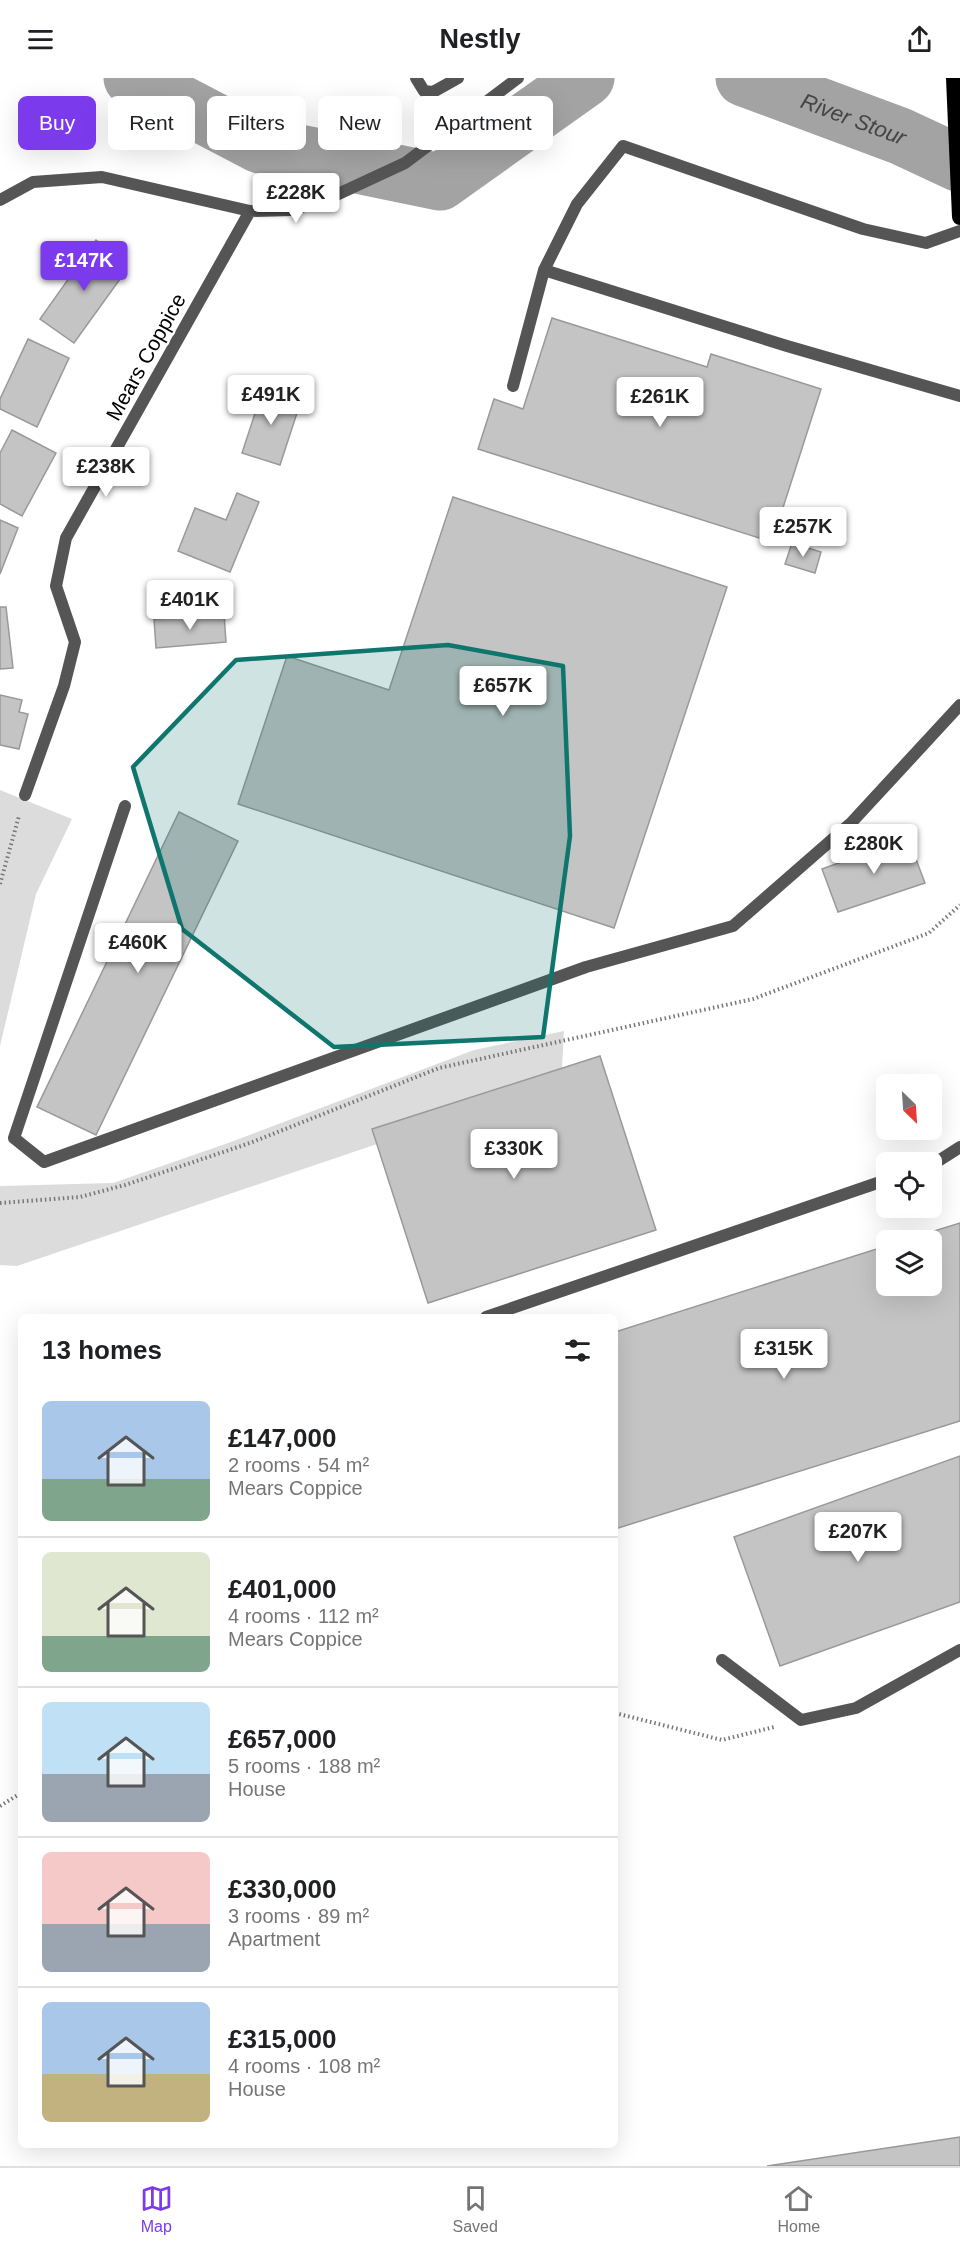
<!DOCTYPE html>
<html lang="en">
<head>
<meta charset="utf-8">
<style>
  body { margin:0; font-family:Helvetica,sans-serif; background:#f2f2f2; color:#202124; height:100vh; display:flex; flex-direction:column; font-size:22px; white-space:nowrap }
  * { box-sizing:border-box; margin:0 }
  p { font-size:20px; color:#757577 }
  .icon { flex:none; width:33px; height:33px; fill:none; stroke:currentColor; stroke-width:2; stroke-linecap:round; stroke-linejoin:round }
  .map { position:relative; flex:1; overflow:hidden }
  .drawer { position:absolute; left:18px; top:1236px; width:600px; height:834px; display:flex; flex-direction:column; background:#fff; border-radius:9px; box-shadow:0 6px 24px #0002 }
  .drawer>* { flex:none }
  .guide { position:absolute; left:18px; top:18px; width:600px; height:54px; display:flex; gap:12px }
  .needle { width:39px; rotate:155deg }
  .tools { position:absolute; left:876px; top:996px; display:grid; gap:12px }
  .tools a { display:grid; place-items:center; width:66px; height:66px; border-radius:9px; background:#fff; box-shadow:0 6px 24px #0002; font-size:30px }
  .price { position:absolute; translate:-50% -51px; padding:0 14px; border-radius:6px; background:#fff; color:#222; font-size:20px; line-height:39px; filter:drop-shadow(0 2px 3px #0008) }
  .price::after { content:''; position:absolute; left:50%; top:36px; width:18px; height:14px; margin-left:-9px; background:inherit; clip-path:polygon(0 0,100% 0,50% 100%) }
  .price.on { background:#7c3aed; color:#fff }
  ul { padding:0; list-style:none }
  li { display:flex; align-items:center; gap:18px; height:150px; padding:0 24px }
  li+li { border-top:2px solid #e0e0e0 }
  li span { display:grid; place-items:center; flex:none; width:168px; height:120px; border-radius:9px; color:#555 }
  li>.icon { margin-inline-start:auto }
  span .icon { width:72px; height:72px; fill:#fffc; stroke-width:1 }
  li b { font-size:26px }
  h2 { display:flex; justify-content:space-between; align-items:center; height:72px; padding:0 24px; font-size:26px }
  .pill { padding:0 21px; border-radius:9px; background:#fff; box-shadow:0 6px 24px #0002; font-size:21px; line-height:54px }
  .pill.on { background:#7c3aed; color:#fff }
  header { display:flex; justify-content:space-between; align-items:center; height:78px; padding:0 24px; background:#fff; font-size:27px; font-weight:800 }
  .tab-bar { display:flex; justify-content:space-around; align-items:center; height:84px; border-top:2px solid #e0e0e0; background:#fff; font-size:16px; color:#757577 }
  .tab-bar a { display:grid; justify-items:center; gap:3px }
  .tab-bar .on { color:#7c3aed }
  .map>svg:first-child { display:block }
  .green { fill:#dcdcdc }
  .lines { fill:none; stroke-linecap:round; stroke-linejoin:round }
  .river { stroke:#a3a3a3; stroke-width:57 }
  .building { fill:#c4c4c4; stroke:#999; stroke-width:1.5 }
  .path { stroke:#777; stroke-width:4; stroke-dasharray:1.5 3; stroke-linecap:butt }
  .service { stroke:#555; stroke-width:12 }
  .minor { stroke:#555; stroke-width:12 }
  .trunk { stroke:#000; stroke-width:16 }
  .marked { fill:#0f766e; fill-opacity:0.2; stroke:#0f766e; stroke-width:4.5; stroke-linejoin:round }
  .labels { text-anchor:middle; stroke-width:4.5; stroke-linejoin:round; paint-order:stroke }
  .street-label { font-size:21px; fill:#000; stroke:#fff }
  .water-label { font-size:22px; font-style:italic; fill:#444; stroke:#fff }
</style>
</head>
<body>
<header><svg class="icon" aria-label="menu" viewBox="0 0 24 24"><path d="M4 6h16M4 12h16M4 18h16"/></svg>Nestly<svg class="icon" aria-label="share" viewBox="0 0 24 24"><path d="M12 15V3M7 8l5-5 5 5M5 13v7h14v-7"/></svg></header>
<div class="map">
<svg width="960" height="2088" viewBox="0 0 960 2088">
  <rect width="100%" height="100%" fill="#fff"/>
  <path class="green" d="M0,712L72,741L36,816L0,968Z
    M564,953L562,990L372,1051L377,1066L17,1188L0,1187V1108L113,1105L231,1064L474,972Z"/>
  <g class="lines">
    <g class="river">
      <path d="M132,0L260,67L440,104L586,0"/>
      <path id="s1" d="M744,0L900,58L960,86"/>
    </g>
  </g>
  <path class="building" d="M96,162L123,181L113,195L120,201L74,265L40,241Z
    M552,240L707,289L711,276L821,311L772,464L478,371L494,321L523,331Z
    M28,261L69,280L37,349L0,331V321Z
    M265,305L288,312L283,327L298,332L280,387L242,375Z
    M12,352L56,375L22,438L0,426V375Z
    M237,415L259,424L230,494L178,473L195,430L226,442Z
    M453,419L727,509L614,850L238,726L287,578L389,612Z
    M0,442L18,450L0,496Z
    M792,465L821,474L815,495L785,486Z
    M0,529H6L13,590L0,591Z
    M224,536L226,564L156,570L154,541Z
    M0,617L22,622L19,634L28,636L19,671L0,667Z
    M179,734L238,763L96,1057L37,1029Z
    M908,760L925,805L838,834L822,791Z
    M600,978L656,1152L428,1225L372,1051Z
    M960,1145V1343L615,1451V1254L886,1168V1208H932V1162H905Z
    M960,1378V1524L780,1588L734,1459Z
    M960,2059V2088H767Z"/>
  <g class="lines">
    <path class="path" d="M0,806L19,738
      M0,1125L80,1119L125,1107L250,1065L439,990L753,921L929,855L960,827
      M615,1635L722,1662L774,1649
      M0,1728L21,1715"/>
    <path class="service" d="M416,0L424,13L433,14L458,0
      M544,192L577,126L623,68L863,151L926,165L960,153
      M513,308L544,192L787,268L960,318
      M125,728L14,1060L44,1084L586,889L733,848L851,745L960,627
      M932,1087L960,1069
      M486,1239L886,1102
      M722,1582L801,1642L856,1630L960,1572"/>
    <path class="minor" d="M0,122L33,104L102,99L250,133L292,132L334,118L405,85L518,0
      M25,717L64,608L75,564L56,508L66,460L250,133"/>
    <path class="trunk" d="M954,0L960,139"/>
  </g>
  <path class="marked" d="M448,567L563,588L570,758L543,959L334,969L182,851L133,689L236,582Z"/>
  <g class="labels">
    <g class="street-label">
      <text transform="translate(146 279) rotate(-61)" y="7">Mears Coppice</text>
    </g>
    <g class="water-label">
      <text dy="8" stroke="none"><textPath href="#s1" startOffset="117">River Stour</textPath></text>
    </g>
  </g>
</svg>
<div class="tools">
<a><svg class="needle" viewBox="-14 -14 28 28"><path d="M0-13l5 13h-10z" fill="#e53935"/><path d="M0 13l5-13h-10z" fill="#757577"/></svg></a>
<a><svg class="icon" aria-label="locate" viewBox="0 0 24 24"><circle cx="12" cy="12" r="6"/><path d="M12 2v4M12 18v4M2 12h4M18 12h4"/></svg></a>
<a><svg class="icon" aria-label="layers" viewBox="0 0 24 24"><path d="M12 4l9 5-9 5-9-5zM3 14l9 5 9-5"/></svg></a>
</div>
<b class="price" style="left:296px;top:146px">£228K</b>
<b class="price on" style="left:84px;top:214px">£147K</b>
<b class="price" style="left:271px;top:348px">£491K</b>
<b class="price" style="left:660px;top:350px">£261K</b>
<b class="price" style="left:106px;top:420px">£238K</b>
<b class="price" style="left:803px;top:480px">£257K</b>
<b class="price" style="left:190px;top:553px">£401K</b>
<b class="price" style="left:503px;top:639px">£657K</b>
<b class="price" style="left:874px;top:797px">£280K</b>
<b class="price" style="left:138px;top:896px">£460K</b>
<b class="price" style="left:514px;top:1102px">£330K</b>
<b class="price" style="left:784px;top:1302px">£315K</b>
<b class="price" style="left:858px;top:1485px">£207K</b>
<div class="guide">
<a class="pill on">Buy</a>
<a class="pill">Rent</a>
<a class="pill">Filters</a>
<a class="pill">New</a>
<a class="pill">Apartment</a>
</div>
<section class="drawer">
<h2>13 homes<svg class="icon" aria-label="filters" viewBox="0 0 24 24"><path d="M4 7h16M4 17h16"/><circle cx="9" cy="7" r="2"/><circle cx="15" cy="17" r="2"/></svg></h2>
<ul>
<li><span style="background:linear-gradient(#a9c7e8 65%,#7fa58c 0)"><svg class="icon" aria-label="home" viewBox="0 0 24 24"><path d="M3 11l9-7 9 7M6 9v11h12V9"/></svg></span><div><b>£147,000</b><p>2 rooms · 54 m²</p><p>Mears Coppice</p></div></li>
<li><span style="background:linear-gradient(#dfe7d0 70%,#7fa58c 0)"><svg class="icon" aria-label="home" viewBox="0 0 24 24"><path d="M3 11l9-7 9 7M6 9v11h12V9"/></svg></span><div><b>£401,000</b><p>4 rooms · 112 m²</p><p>Mears Coppice</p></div></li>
<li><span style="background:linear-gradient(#bfe0f5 60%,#9aa5b1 0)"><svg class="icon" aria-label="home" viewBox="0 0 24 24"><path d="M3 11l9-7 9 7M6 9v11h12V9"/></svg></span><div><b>£657,000</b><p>5 rooms · 188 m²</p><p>House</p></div></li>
<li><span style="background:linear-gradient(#f6c9c9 60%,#9aa5b1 0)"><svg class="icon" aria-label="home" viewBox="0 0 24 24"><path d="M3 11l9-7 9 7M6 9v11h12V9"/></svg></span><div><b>£330,000</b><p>3 rooms · 89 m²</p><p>Apartment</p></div></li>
<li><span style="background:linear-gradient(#a9c7e8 60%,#c2b280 0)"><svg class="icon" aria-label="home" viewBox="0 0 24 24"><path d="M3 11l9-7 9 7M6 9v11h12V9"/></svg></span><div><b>£315,000</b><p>4 rooms · 108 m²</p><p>House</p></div></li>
</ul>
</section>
</div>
<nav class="tab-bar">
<a class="on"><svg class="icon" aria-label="map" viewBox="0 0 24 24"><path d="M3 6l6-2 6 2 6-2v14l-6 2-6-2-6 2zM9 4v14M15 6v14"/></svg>Map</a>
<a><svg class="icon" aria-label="saved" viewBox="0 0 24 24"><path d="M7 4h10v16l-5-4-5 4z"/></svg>Saved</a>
<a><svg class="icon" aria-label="home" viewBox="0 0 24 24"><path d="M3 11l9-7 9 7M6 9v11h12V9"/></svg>Home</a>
</nav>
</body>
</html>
